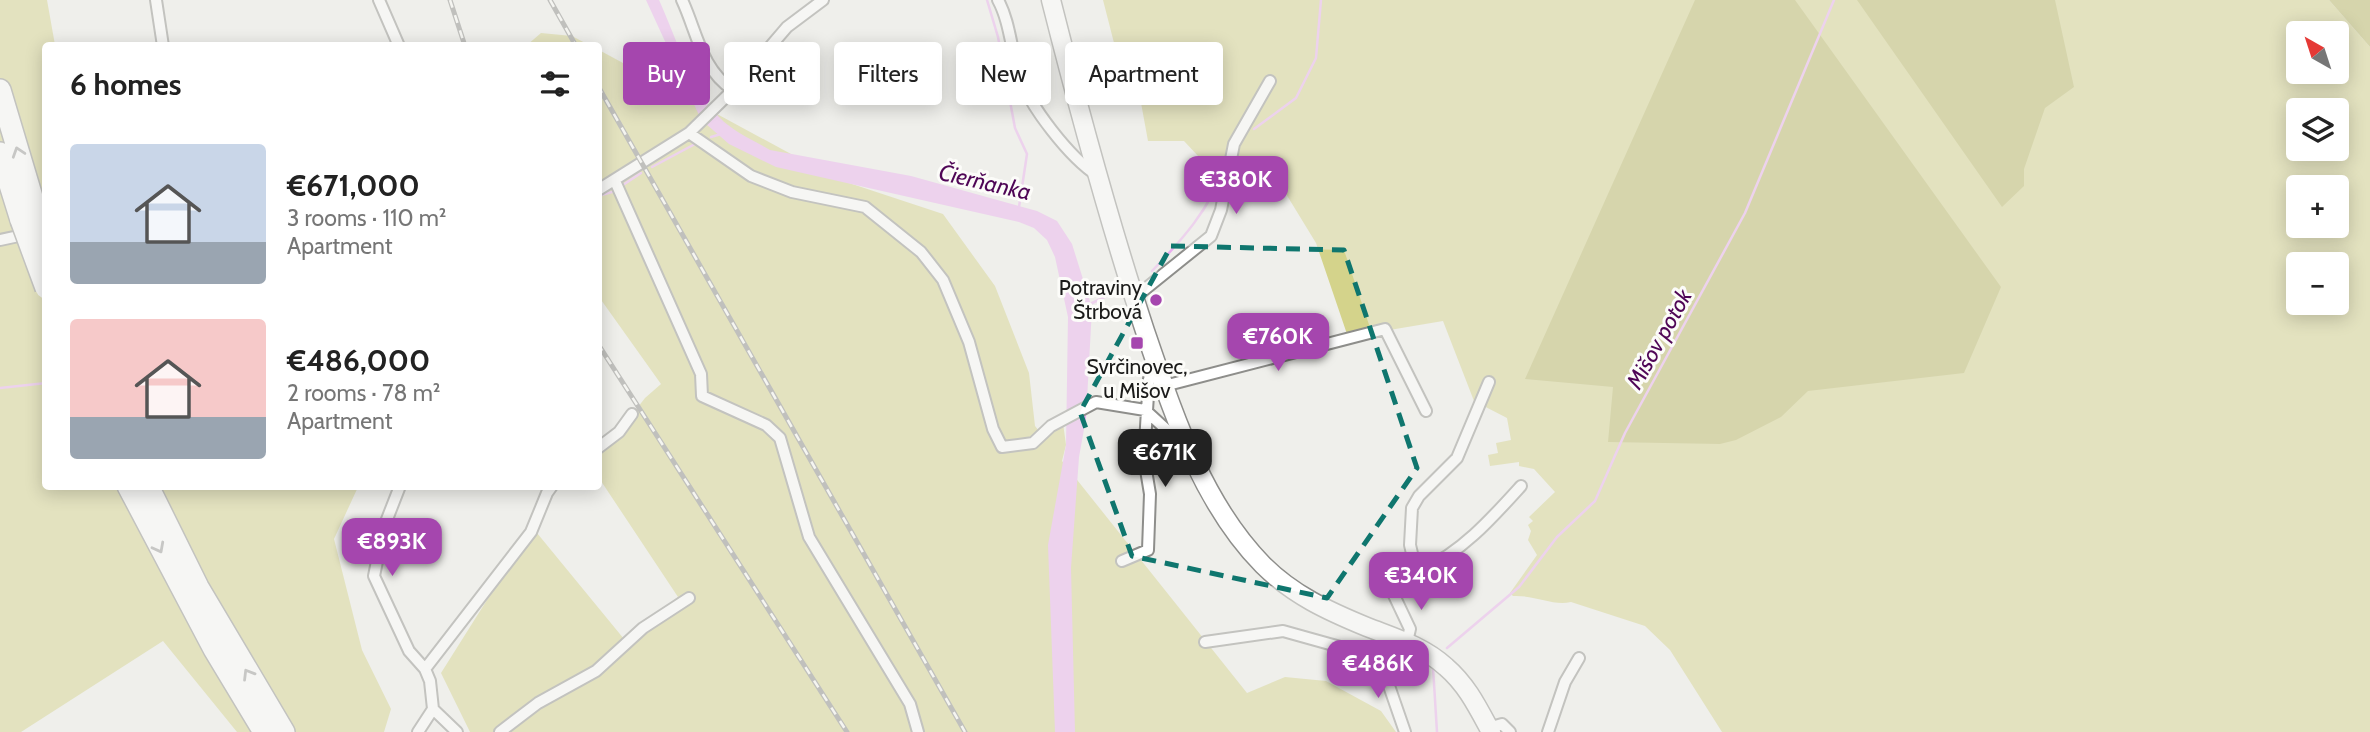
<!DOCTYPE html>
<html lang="en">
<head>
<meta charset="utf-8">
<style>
  body { margin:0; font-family:Cabin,sans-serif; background:#f6f6f6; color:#222; height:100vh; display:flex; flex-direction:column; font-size:26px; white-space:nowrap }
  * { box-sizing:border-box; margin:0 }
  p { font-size:23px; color:#767676 }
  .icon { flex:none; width:38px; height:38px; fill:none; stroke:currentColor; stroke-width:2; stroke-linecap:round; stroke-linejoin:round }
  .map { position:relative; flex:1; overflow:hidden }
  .drawer { position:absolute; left:42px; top:42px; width:560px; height:448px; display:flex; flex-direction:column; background:#fff; border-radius:7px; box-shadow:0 4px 18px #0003 }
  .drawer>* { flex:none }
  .guide { position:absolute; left:623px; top:42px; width:665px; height:63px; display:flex; gap:14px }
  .needle { width:46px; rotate:321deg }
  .tools { position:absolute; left:2286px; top:21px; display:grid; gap:14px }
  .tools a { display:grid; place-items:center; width:63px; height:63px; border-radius:7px; background:#fff; box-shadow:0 4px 18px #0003; font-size:35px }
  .price { position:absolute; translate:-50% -60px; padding:0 16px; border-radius:14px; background:#a546ae; color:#fff; font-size:23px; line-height:46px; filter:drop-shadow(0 2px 4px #0008) }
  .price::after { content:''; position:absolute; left:50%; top:42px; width:21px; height:16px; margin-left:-10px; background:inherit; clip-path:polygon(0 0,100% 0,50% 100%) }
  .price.current { background:#222; color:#fff }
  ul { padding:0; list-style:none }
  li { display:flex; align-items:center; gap:21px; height:175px; padding:0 28px }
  li span { display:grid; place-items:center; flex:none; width:196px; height:140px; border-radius:7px; color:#555 }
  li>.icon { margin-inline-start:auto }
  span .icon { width:84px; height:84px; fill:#fffc; stroke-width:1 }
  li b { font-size:30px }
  h2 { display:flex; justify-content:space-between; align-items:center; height:84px; padding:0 28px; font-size:30px }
  .pill { padding:0 24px; border-radius:7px; background:#fff; box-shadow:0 4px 18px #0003; font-size:24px; line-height:63px }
  .pill.current { background:#a546ae; color:#fff }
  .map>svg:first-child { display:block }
  .green { fill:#d4d38b; fill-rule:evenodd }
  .forest { fill:#b9b661 }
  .water { fill:#eaafef }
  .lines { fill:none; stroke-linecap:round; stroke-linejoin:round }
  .stream { stroke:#eaafef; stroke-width:2.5 }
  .minor-casing { stroke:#8e8e8b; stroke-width:14 }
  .primary-casing { stroke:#8e8e8b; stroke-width:21 }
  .motorway-casing { stroke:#8e8e8b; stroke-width:24 }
  .minor { stroke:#fff; stroke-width:10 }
  .primary { stroke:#fff; stroke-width:18 }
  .motorway { stroke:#fff; stroke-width:21 }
  .rail-casing { stroke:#888885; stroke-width:5 }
  .rail { stroke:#fcfcf9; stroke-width:2.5; stroke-dasharray:8; stroke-linecap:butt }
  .motorway-bridge-casing { stroke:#8e8e8b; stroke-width:24; stroke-linecap:butt }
  .motorway-bridge { stroke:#fff; stroke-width:21 }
  .oneway { stroke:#989898 }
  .marked { fill:none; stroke:#0f766e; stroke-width:5; stroke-dasharray:14 9; stroke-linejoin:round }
  .poi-dot { fill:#a546ae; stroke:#fcfcf9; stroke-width:2.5 }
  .labels { text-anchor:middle; stroke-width:6; stroke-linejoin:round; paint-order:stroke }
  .poi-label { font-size:21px; fill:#1b1b1a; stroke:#fcfcf9; text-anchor:end }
  .water-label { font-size:23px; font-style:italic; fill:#4f0656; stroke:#fcfcf9 }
</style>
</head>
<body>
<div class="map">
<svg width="2370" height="732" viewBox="0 0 2370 732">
  <rect width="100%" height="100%" fill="#efefeb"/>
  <path class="green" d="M0,0H47L55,45L46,46V486L358,487L334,539L362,650L391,709L384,732H237L163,641L21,732H0Z
    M1103,0H2329L2370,47V732H1722L1670,650L1645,626L1571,602C1552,606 1536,595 1513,596L1510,593L1537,555L1528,540L1531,531L1528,525L1533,521L1529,517L1555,492L1534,469L1519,466V462L1490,466L1488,455L1498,453L1496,443L1511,440L1507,418L1474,401L1443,321L1348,337L1316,243L1283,189L1199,157L1184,141H1148L1139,92L1129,76L1123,78ZM2298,33H2336V72H2298ZM2298,110H2336V149H2298ZM2298,187H2336V226H2298ZM2298,264H2336V303H2298Z
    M541,33L572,36L589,45H527Z
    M599,50L837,179L943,214L995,286L1029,373L1035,426L1044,437L1063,423L1066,445L1062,461L1247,693L1285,677L1326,681L1381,711L1396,732H470L441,673L492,592L537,533L624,639L678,597L599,478V457L645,398L661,384L599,297Z"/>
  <path class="forest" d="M1695,0H1795L2001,287L1964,373L1808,391L1781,417L1736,440L1720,444L1608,442L1613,387L1525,379Z
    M1857,0H2055L2074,87L2045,108L2024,169V186L2002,207Z
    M2329,0H2370V47Z"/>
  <path class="water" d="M646,0H659C675,35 692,90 719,117C732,131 753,140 770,150L911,176L1037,211L1057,221L1072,244L1092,308L1086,418L1079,457L1071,568L1075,732H1055L1048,545L1066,445L1068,317L1055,257L1047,240L1034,228L1019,222L776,167L729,144L706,124L698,113Z"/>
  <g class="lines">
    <path class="stream" d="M987,0L998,37L1015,128L1027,154L1019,207
      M1254,129L1296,98L1316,58L1321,0
      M711,137L721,134
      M652,167L695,144
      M623,185L641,173
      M598,196L612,192
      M1152,271C1181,241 1211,208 1224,167
      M1088,305L1113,293
      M0,388L46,383
      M1447,648L1519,587L1557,537L1595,501L1625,433L1745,213L1834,0
      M1433,667L1437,732"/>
    <g class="minor-casing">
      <path id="minor" d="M156,0L163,46
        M379,0L399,46
        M682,0C697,32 701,69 733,90
        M998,0C1010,22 1011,50 1019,74C1029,106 1070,158 1098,176
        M689,133L751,176L792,192L865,207L921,252L943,280L969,342L993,429L1002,447L1033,443L1051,426L1096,402L1145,410L1169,432L1182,431
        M615,181L701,374L702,396L766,425L780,438L809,537L910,704L918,732
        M598,190L689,133L733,90L787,27L823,0
        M0,240L28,234
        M1134,298L1211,236L1221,210L1234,144L1270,81
        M1164,386L1385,329L1426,411
        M598,448L619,432L632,414
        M400,486L384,527L374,576L409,651L425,669
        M1122,561L1148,550L1150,494L1144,458L1149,379L1159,372
        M1415,566L1422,570C1462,552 1492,518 1521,486
        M1205,642L1283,631L1369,655L1407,642L1410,629L1392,591L1395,582L1415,566L1410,545L1412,508L1419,496L1457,458L1489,382
        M1378,654L1405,732
        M1488,728L1502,724L1510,732
        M418,732L433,709
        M457,732L433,709L430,681L425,669L531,532L547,493L552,486
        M500,732L538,703L596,671L643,628L689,598
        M1548,732L1565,682L1579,658"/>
    </g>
    <g class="primary-casing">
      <path id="primary" d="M1051,0C1079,111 1109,222 1145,331C1173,412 1201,502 1263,565C1293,595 1328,611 1367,627C1395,638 1423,646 1446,667C1467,685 1478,708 1491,732"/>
    </g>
    <g class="motorway-casing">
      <path id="motorway" d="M0,90L37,214
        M0,153L21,220
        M128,486L214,649L264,732
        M148,486L198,587L284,732"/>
    </g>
    <use href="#minor" class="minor"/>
    <use href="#primary" class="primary"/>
    <use href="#motorway" class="motorway"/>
    <g class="rail-casing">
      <path id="rail" d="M450,0L465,46
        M550,0L576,46
        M598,86L965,732
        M598,344L847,732"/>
    </g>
    <use href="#rail" class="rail"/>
    <g class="motorway-bridge-casing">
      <path id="motorway-bridge" d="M37,214L46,238
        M21,220L46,288"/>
    </g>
    <use href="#motorway-bridge" class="motorway-bridge"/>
  </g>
  <defs><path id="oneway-chevron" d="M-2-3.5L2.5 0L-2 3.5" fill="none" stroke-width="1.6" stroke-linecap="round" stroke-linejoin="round" transform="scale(1.75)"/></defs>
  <g class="oneway">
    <use href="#oneway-chevron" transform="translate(18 152) rotate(-108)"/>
    <use href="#oneway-chevron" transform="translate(159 548) rotate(62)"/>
    <use href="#oneway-chevron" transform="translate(248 674) rotate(-121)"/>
  </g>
  <path d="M0 0H2370V732H0ZM1171,246L1344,250L1417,468L1327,598L1132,556L1080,412Z" fill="#efefeb" fill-opacity=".55" fill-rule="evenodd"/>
  <path class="marked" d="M1171,246L1344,250L1417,468L1327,598L1132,556L1080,412Z"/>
  <g class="poi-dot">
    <circle cx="1156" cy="300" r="7"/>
    <rect x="1130" y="336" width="14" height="14" rx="3.5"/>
  </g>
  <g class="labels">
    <g class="poi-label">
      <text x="1142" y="295">Potraviny<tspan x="1142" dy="24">Štrbová</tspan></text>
      <text x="1137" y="374" text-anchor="middle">Svrčinovec,<tspan x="1137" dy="24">u Mišov</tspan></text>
    </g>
    <g class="water-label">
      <text transform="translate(985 182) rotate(13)" y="8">Čierňanka</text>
      <text transform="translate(1659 339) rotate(-61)" y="8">Mišov potok</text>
    </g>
  </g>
</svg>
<div class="tools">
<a><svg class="needle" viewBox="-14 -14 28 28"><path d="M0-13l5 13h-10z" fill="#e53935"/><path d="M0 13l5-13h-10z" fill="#767676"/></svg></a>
<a><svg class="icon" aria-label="layers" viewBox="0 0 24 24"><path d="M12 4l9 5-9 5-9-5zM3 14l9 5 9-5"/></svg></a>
<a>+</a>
<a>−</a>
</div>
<b class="price" style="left:1236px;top:216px">€380K</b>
<b class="price" style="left:1278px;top:373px">€760K</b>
<b class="price current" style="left:1165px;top:489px">€671K</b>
<b class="price" style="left:392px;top:578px">€893K</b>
<b class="price" style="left:1421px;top:612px">€340K</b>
<b class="price" style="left:1378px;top:700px">€486K</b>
<div class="guide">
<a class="pill current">Buy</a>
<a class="pill">Rent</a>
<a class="pill">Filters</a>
<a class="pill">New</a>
<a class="pill">Apartment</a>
</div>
<section class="drawer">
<h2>6 homes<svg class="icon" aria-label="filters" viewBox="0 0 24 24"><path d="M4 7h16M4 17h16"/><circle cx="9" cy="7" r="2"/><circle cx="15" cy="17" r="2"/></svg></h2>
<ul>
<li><span style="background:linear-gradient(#c9d6e8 70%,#9aa5b1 0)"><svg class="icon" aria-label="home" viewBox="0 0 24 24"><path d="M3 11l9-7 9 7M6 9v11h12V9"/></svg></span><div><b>€671,000</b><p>3 rooms · 110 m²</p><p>Apartment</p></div></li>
<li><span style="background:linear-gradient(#f6c9c9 70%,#9aa5b1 0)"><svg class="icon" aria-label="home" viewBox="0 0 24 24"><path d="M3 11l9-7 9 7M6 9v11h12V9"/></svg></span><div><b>€486,000</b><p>2 rooms · 78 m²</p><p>Apartment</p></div></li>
</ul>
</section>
</div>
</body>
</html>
